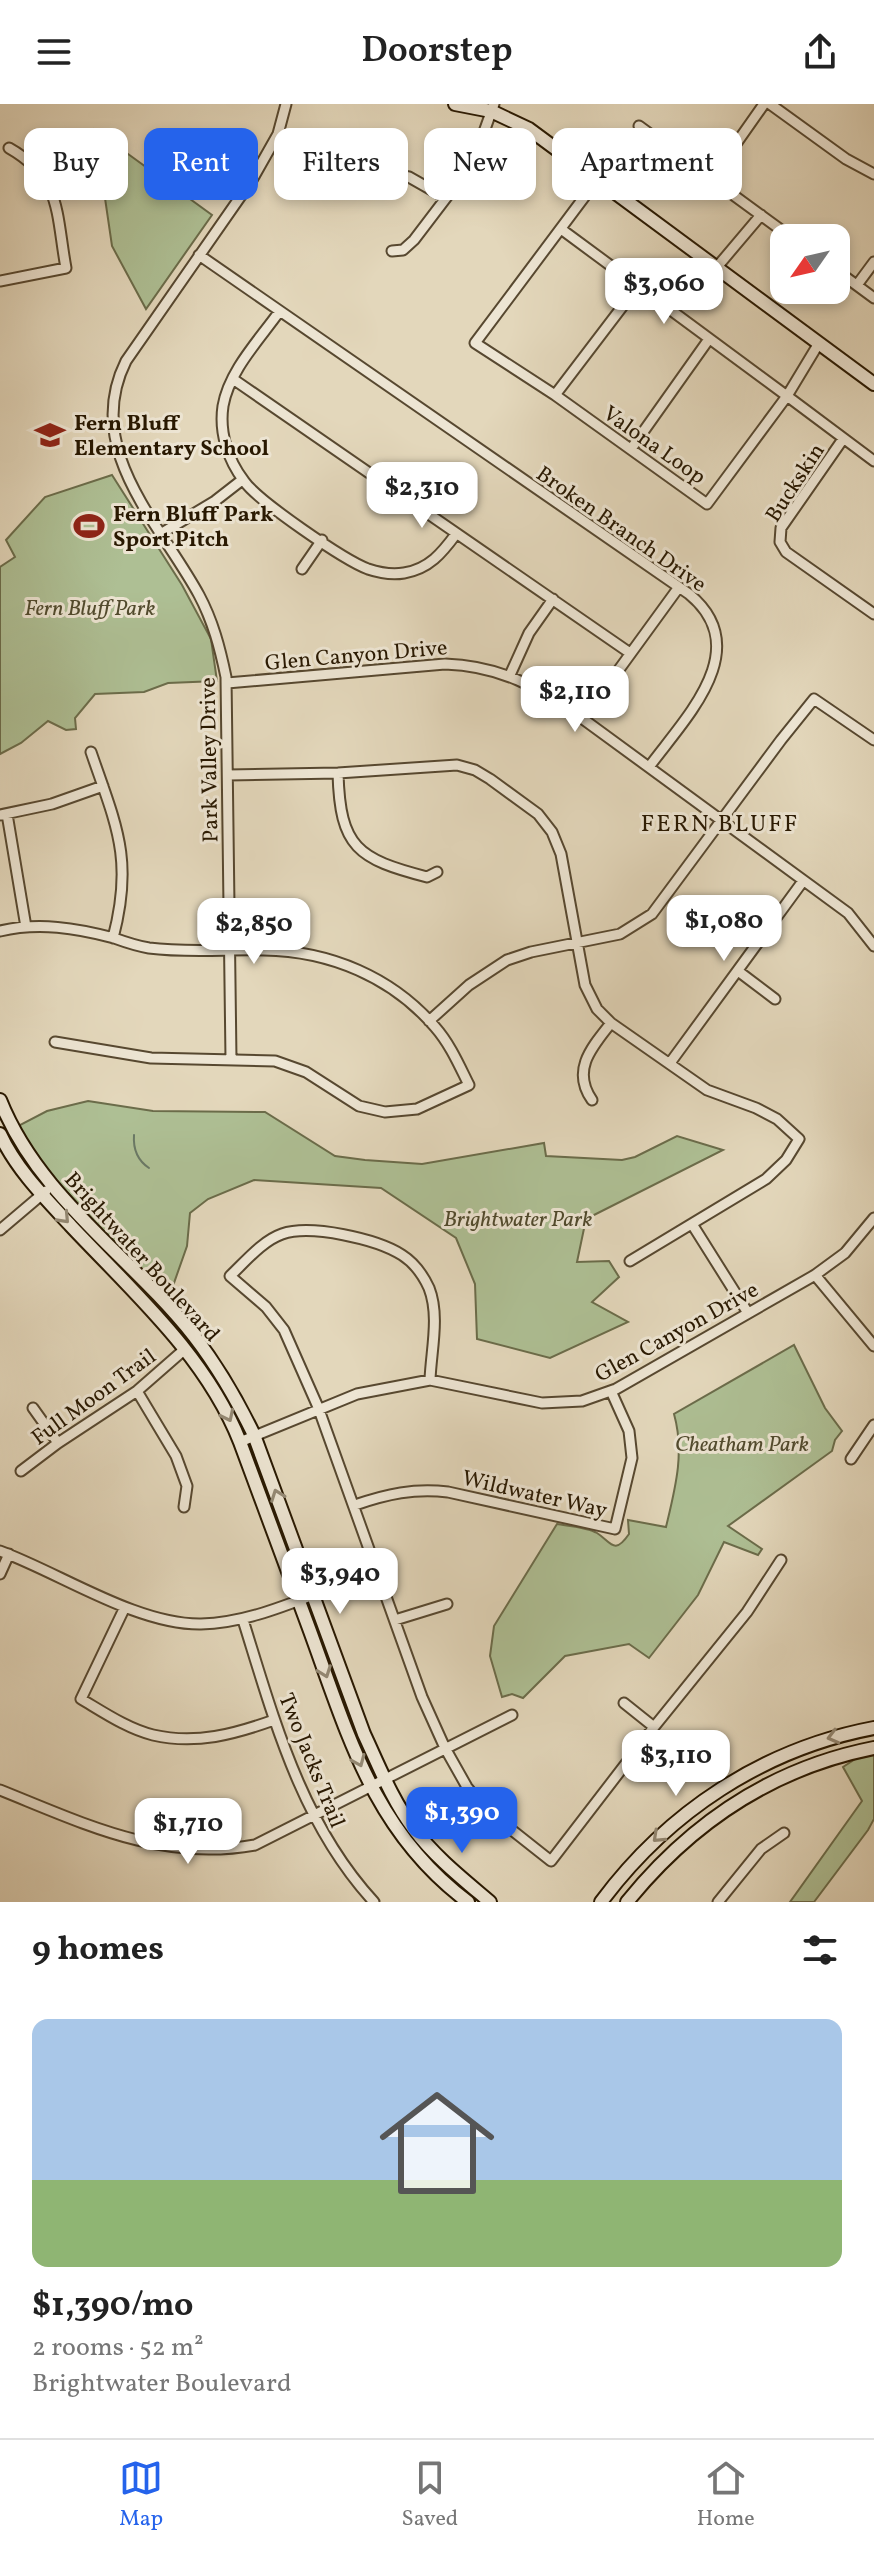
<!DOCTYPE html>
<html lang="en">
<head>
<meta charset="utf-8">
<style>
  body { margin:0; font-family:Vollkorn,serif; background:#f6f6f6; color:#222; height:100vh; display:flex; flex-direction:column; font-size:30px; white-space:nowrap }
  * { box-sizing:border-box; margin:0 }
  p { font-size:26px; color:#767676 }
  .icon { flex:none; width:44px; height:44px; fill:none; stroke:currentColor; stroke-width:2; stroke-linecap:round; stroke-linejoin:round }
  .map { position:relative; height:1798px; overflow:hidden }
  .drawer { display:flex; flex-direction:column; background:#fff; flex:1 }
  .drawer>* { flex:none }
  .hud { position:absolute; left:24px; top:24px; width:826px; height:72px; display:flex; gap:16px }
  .needle { width:52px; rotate:236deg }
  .controls { position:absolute; left:770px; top:120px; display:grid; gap:16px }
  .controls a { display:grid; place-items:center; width:80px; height:80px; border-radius:16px; background:#fff; box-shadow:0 4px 12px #0003; font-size:40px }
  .price { position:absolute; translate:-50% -68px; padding:0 18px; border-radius:16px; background:#fff; color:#222; font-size:26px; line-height:52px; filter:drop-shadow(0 2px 4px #0008) }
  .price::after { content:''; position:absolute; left:50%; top:48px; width:24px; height:18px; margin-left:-12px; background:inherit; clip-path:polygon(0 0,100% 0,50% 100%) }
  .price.on { background:#2563eb; color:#fff }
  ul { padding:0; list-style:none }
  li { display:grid; align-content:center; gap:16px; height:424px; padding:0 32px }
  li span { display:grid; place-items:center; height:248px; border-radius:16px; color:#555 }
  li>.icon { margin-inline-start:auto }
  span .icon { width:144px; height:144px; fill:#fffc; stroke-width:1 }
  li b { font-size:34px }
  h2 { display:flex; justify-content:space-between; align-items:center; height:96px; padding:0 32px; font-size:34px }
  .pill { padding:0 28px; border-radius:16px; background:#fff; box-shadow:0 4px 12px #0003; font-size:28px; line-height:72px }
  .pill.on { background:#2563eb; color:#fff }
  header { display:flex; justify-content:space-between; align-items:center; height:104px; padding:0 32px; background:#fff; font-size:36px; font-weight:600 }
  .tabs { display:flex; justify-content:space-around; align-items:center; height:112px; border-top:2px solid #e0e0e0; background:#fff; font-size:22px; color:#767676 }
  .tabs a { display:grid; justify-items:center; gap:4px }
  .tabs .on { color:#2563eb }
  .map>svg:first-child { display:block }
  .green { fill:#aebf94; stroke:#6b6c4a; stroke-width:2 }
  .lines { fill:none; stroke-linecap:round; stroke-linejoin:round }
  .stream { stroke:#6a7966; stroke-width:2 }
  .street-casing { stroke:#574830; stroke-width:13 }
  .secondary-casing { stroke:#281801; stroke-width:16 }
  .street { stroke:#ede5d3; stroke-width:9 }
  .secondary { stroke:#ede5d3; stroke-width:12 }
  .oneway { stroke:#948974 }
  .labels { text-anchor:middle; stroke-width:6; stroke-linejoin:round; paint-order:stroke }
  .poi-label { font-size:22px; font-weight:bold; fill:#281801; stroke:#ede5d3; text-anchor:start }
  .street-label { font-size:22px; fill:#281801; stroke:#ede5d3 }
  .park-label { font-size:22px; font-style:italic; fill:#504a2d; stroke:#ede5d3 }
  .neighbourhood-label { font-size:24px; letter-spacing:2px; fill:#281801; stroke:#ede5d3 }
</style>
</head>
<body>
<header><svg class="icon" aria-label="menu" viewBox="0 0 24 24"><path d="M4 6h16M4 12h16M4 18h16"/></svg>Doorstep<svg class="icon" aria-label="share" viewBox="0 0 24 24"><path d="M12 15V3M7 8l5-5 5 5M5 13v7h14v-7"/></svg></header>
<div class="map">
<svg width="874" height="1798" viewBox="0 0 874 1798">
  <rect width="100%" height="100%" fill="#e3d7bb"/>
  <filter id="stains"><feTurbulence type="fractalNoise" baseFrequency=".0025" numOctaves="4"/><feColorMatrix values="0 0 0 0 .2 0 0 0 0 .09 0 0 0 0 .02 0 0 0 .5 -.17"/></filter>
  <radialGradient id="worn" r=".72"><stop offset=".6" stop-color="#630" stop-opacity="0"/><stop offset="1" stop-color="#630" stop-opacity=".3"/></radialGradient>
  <path class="green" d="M95,26L212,111L146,205L112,142Z
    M112,371L182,481L211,535L217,577L168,579L144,588L95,590L75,614L76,625L66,626L48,617L21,639L0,650V463L15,453L6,436L45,393Z
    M88,997L153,1007L265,1008L335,1052L365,1056L422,1060L544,1039L546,1052L622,1056L635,1053L677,1032L723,1046L586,1115L577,1158L609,1157L619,1173L592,1198L628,1218L550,1254L477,1235L475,1180L456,1134L381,1084L254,1076L208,1095L190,1109L187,1142L168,1196L50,1070L18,1022L47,1007Z
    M794,1241L825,1304L842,1327L835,1336L832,1347L728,1422L762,1445L758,1451L724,1438L698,1491L649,1554L629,1540L565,1552L523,1594L512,1590L502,1593L490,1552L494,1522L557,1420C568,1422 587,1423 597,1429C611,1438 614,1452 629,1430L628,1416L666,1423C675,1385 685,1349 674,1310Z
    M874,1649V1715L868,1726L814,1798H790L862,1697L843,1663L860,1652Z"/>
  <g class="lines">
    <path class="stream" d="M134,1031C133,1045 137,1056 149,1064"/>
    <g class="street-casing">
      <path id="street" d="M770,0L846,55L874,70
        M639,22L792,134
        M362,65L409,73L446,94
        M712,74L764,0
        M561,125L787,292L707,400L555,291L475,239L597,76
        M392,147L403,146L414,136L465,69L475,53L494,0
        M199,151L689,490C756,545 685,614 649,663
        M717,163L761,111
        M836,166L874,194
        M0,177L66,164C56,110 62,74 9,44
        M857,181L874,158
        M279,208C259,236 229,267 223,302C219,329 228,356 244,377C258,397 344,456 368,465C380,469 392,471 404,469C429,465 442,449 456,430
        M819,239L787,292L874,357
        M233,275L630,549
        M555,291L638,182
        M843,335L781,424L780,438L786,448L874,510
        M631,345L709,235
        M162,429L215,397L242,376
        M302,465L322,436
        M510,571L529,529L553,495
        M227,579L445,560C502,562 537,583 583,615L848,809L874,842
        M583,615L679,483
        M91,648C116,721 134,755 113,834
        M338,669C340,744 358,755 427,773L437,768
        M228,671L338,669L457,661L475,666L490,675L538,710L552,728L561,750L585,881L597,905L611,919L707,986L756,1004L777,1015L799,1035L786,1056L766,1075L630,1157
        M7,710L26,823
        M0,711L52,700L103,682
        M0,827C39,818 76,824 114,834C125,838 137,842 149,844C187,849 225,845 264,846C330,847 392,873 435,923C450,940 459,961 469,981L417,1005L385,1008L359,1002L306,968L275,957L151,954L55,938
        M738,867L775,895
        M429,917L469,881L507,856L531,848L620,830L652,810L781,636L814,595L874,636
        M231,955L226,573C220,544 213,517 199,491C160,419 82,345 126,257L252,76L278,30L286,0
        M670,959L803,777
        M592,996C571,966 592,943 611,919
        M692,1120L748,1209
        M0,1126L46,1087
        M815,1171L874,1242
        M430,1276C431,1247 440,1212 429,1184C423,1171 413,1158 402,1151C377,1135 311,1120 282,1130C262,1137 245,1158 230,1172L266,1203L284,1226L318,1303L422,1593L445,1644L467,1683L484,1704L551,1757L654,1623L747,1508L781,1456
        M137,1287L176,1352L187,1382L184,1403
        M33,1304L58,1339
        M240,1338L357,1290L430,1276L542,1299L582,1297L616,1285L815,1171L845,1149L874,1114
        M851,1355L874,1321
        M21,1367L58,1339L137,1287L185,1245
        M355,1401C387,1390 414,1384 448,1388L615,1425L632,1354L629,1327L611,1287
        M0,1447C60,1469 137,1521 201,1520C240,1519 277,1505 313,1491
        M0,1470L9,1450
        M125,1503L81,1595C103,1608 128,1625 153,1631C196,1641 235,1630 274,1616
        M243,1516C274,1615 301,1719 374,1798
        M395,1516L447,1500
        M624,1599L654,1623
        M0,1686C85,1720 161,1758 255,1741L512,1611
        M718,1798L761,1745L784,1729"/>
    </g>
    <g class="secondary-casing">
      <path id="secondary" d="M455,0L491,7L529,25L874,280
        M0,996C39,1094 131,1152 194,1232C218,1263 237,1296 254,1331L364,1630C379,1662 392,1696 414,1725C435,1753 463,1775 490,1798
        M0,1030C16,1065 45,1094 71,1122C133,1188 206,1252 240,1338C263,1401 287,1464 310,1527C348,1631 374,1728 468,1798
        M601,1798C668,1708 763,1645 874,1624
        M627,1798C691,1719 773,1664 874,1644"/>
    </g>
    <use href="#street" class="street"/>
    <use href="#secondary" class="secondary"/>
  </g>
  <defs><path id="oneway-chevron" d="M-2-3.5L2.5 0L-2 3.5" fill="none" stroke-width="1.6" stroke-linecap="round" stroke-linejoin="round" transform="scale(2)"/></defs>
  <g class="oneway">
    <use href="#oneway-chevron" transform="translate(64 1114) rotate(47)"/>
    <use href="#oneway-chevron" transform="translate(228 1312) rotate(64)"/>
    <use href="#oneway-chevron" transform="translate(277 1391) rotate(-110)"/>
    <use href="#oneway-chevron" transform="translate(325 1568) rotate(70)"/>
    <use href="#oneway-chevron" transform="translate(833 1633) rotate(165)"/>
    <use href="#oneway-chevron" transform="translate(359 1657) rotate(67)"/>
    <use href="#oneway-chevron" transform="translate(658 1733) rotate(137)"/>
  </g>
  <defs>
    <g id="school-bare" transform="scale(2.4)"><path d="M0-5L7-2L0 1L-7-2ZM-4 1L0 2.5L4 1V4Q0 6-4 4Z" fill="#8f2418" stroke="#ede5d3" stroke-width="2.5" paint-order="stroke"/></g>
    <g id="stadium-bare" transform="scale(2.4)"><path d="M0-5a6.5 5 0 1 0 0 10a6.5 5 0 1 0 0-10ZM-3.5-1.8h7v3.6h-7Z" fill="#8f2418" stroke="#ede5d3" stroke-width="2.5" paint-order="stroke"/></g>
  </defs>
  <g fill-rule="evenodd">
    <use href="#school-bare" x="50" y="331"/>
    <use href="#stadium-bare" x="89" y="422"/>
  </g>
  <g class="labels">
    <g class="poi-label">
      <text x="74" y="326">Fern Bluff<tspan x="74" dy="25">Elementary School</tspan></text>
      <text x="113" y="417">Fern Bluff Park<tspan x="113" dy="25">Sport Pitch</tspan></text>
    </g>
    <g class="street-label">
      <text transform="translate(655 340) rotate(35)" y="8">Valona Loop</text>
      <text transform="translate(794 378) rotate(-57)" y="8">Buckskin</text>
      <text transform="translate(622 424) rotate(35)" y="8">Broken Branch Drive</text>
      <text transform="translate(356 550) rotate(-5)" y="8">Glen Canyon Drive</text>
      <text transform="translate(208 656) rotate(-91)" y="8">Park Valley Drive</text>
      <text transform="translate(143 1152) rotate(48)" y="8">Brightwater Boulevard</text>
      <text transform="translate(676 1227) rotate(-29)" y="8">Glen Canyon Drive</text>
      <text transform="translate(93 1292) rotate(-36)" y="8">Full Moon Trail</text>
      <text transform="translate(535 1389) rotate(13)" y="8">Wildwater Way</text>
      <text transform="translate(313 1656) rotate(68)" y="8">Two Jacks Trail</text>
    </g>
    <g class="park-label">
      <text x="90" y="511">Fern Bluff Park</text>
      <text x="518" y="1122">Brightwater Park</text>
      <text x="742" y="1347">Cheatham Park</text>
    </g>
    <g class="neighbourhood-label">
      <text x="720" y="727">FERN BLUFF</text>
    </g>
  </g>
  <rect width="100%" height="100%" filter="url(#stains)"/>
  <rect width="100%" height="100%" fill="url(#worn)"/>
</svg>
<div class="controls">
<a><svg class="needle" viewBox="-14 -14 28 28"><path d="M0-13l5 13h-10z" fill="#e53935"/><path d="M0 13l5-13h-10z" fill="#767676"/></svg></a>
</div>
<b class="price" style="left:664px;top:222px">$3,060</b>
<b class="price" style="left:422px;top:426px">$2,310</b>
<b class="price" style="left:575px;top:630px">$2,110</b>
<b class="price" style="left:724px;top:859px">$1,080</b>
<b class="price" style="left:254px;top:862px">$2,850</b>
<b class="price" style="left:340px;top:1512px">$3,940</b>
<b class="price" style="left:676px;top:1694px">$3,110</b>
<b class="price on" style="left:462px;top:1751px">$1,390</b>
<b class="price" style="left:188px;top:1762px">$1,710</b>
<div class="hud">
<a class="pill">Buy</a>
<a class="pill on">Rent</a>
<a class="pill">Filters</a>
<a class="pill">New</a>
<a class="pill">Apartment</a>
</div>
</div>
<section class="drawer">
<h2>9 homes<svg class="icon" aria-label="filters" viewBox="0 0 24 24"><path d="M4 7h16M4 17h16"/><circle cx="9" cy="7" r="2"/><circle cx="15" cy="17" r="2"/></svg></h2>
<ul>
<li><span style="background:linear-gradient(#a9c7e8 65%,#8fb573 0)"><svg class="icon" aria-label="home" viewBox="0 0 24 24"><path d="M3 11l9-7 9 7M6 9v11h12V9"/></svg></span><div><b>$1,390/mo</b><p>2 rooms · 52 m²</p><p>Brightwater Boulevard</p></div></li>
</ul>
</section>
<nav class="tabs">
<a class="on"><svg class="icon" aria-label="map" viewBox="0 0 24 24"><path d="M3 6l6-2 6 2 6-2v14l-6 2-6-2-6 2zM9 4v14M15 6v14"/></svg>Map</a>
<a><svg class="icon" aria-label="saved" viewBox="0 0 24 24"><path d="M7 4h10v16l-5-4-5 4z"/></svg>Saved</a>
<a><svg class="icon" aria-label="home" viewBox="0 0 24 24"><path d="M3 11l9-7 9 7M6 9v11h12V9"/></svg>Home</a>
</nav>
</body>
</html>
